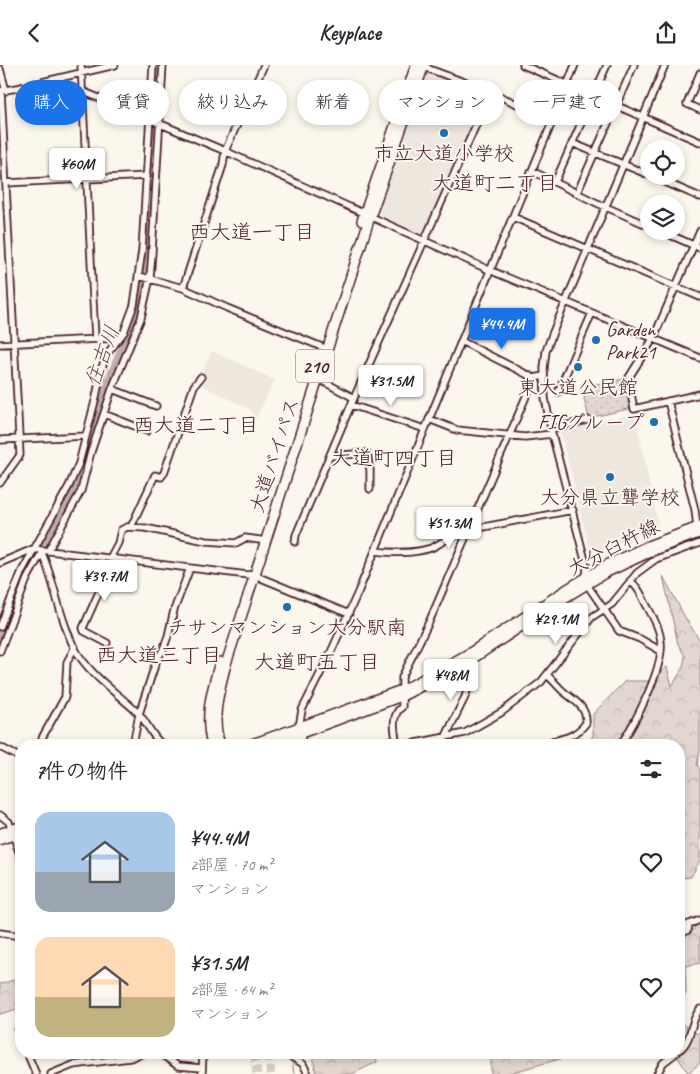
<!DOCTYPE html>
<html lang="ja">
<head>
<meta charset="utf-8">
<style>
  body { margin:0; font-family:Caveat,"Klee One",sans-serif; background:#f7f7f7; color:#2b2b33; height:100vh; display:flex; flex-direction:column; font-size:19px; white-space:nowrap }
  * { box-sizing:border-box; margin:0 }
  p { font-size:16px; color:#7c7c81 }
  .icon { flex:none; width:28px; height:28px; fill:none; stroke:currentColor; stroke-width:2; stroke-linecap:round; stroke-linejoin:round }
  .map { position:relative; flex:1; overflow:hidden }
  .drawer { position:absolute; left:15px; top:674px; width:670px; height:320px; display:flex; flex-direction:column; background:#fff; border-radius:20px; box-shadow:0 2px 8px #0003 }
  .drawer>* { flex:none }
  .banner { position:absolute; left:15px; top:15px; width:670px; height:45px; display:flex; gap:10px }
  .tools { position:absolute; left:640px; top:75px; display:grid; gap:10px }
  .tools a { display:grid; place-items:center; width:45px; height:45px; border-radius:50%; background:#fff; box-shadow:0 2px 8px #0003; font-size:25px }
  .price { position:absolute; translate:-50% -42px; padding:0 11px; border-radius:5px; background:#fff; color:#222; font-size:16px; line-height:32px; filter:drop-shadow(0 1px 2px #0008) }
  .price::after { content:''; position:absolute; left:50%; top:30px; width:15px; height:11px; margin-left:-8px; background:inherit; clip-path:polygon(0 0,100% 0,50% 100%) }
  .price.current { background:#1a73e8; color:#fff }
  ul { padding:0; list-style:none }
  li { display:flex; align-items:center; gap:15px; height:125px; padding:0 20px }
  li span { display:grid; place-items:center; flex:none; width:140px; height:100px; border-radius:15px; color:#555 }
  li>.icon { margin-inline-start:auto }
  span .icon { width:60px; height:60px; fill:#fffc; stroke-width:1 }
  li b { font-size:21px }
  h2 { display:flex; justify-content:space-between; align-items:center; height:60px; padding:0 20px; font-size:21px }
  .tag { padding:0 18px; border-radius:22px; background:#fff; box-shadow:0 2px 8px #0003; font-size:18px; line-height:45px }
  .tag.current { background:#1a73e8; color:#fff }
  header { display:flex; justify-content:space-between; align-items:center; height:65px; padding:0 20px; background:#fff; font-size:22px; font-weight:600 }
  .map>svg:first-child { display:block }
  .built { fill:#eee7de }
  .forest { fill:url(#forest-crowns); stroke:#967b7e }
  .park { fill:url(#park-dots); stroke:#967b7e }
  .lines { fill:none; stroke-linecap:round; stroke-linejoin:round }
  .stream { stroke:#907477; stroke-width:1 }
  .river { stroke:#bfadaa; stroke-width:9 }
  .highway-tunnel { stroke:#d8ccc5; stroke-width:9; stroke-dasharray:9 4.5; stroke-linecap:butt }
  .minor-casing { stroke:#4a1f2b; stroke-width:9 }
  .major-casing { stroke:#4a1f2b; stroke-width:11 }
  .highway-casing { stroke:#4a1f2b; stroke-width:12 }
  .minor { stroke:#fbf7ec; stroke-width:5.5 }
  .major { stroke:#fbf7ec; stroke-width:8 }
  .highway { stroke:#fbf7ec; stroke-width:9 }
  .poi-dot { fill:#1f6fb2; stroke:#fbf7ec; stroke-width:2 }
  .labels { text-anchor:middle; stroke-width:4; stroke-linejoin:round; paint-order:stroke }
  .shield { fill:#fbf7ec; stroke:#7f6065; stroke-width:1 }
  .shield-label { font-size:19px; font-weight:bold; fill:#4a1f2b }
  .poi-label { font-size:20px; fill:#4a1f2b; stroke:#fbf7ec }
  .street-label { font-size:20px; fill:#4a1f2b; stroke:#fbf7ec }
  .neighbourhood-label { font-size:21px; fill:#4a1f2b; stroke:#fbf7ec }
  .water-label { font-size:21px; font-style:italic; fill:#6d4a51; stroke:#fbf7ec }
</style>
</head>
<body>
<header><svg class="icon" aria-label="back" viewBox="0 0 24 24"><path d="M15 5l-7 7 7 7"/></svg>Keyplace<svg class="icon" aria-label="share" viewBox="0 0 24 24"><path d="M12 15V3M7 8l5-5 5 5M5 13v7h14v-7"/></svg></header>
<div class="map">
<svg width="700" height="1009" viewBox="0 0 700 1009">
  <defs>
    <pattern id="forest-crowns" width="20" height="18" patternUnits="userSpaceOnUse" patternTransform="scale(1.25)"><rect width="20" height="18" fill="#e2d7d0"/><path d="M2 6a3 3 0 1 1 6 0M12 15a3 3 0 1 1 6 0" fill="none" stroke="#c3b8b3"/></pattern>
    <pattern id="park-dots" width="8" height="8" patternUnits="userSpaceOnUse" patternTransform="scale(1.25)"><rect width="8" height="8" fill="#e2d7d0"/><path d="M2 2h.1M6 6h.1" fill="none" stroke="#c3b8b3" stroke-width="1.8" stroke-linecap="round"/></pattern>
  </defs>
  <rect width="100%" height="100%" fill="#fbf7ec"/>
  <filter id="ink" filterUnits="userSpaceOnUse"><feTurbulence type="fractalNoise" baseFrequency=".02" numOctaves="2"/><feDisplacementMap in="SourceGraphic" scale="10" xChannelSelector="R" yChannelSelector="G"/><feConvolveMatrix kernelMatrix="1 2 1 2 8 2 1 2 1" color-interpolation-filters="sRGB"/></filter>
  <g filter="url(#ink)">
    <path class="built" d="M427,5L484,30L478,50L429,162L424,170L381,151L376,144Z
      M212,286L275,315L257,350V355L250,344L201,320L200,318L203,311L202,307Z
      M635,349L658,459L597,487L589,483L560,364Z"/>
    <path class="forest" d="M663,511L686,554L700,576V687L697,699L700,705V795L691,812L679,813V680H585L593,671V649L625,616H649L667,602L672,621L683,603L685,591L678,579Z
      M700,857V898L685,901L686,928L679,939V872L694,865L696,859Z
      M21,913V943L0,949V919Z
      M679,957L697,969L700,966V998L688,1008L675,988H679Z
      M313,988H375L377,997L352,1009H317L315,1006Z
      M491,988H581L506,1009H491Z"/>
    <path class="park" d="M625,314L632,343L589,353L584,334L590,320Z"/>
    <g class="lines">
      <path class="stream" d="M88,1L89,0
        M292,995L294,1009"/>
      <path class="river" d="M0,574L23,513L33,492L55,457L72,423L84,395L109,316L136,251L144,215L148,180L158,0"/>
      <path class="highway-tunnel" d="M255,988L257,1009
        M268,988L271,1009"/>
      <g class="minor-casing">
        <path id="minor" d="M81,0L95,274
          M425,0L429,4L488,26L553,55L575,0
          M523,0L700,77
          M0,4L6,26
          M700,8L687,39L700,45
          M42,17L115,0
          M21,22L43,19L56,20L82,26L225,86L487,204L700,293
          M0,26L23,22
          M572,78L649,110
          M532,106L599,139L649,161
          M651,111L700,132
          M555,117L607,0
          M6,118L147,111
          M577,128L634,0
          M513,152L700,232
          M661,166L700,183
          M700,166L653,274L628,314L634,344L700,329
          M139,211L183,223L227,243L322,282
          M183,223L223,100L225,86L264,0
          M461,276L534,313
          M0,279L119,273
          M317,313L354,333
          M112,324L156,341
          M558,327L592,248
          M668,336L695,445L697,462
          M351,340L425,364
          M104,349L147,366
          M429,354L457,365L525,372L552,369
          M551,364L588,355
          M0,375L86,371
          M330,391L367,388L370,405V424
          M0,418L20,390L1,26
          M131,462L155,410L161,412L164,408L194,321L201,312
          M468,465L573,445
          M295,477L296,470L354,333L480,51L479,47L488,26
          M48,486L81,426L91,387L112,324L141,253L150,213L152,187L163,0
          M375,486C394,488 413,489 431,483C444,478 451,467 466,469
          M42,488C55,518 59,552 74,582C88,609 116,627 137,647C148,657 151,672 163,680
          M110,493L118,478L121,465L127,462L145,463L206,476L236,478L245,473L260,475
          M0,498L33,484L248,510L255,508L261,513L349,549
          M0,562L22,506L69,421L79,398L96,332L102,302L107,289L124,267L134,240L142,185L153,0
          M107,578L84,566L83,563L114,493
          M0,586L27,514L42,487
          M661,586L640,574L619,566L590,524L586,512L587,503L552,369L545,333L544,303L546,286L553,267L665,0
          M547,610C553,615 558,622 564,627C575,636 587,642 586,658C577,670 567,673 552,676
          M445,673L465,632L473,609L467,598
          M40,680L43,671L65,632L67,597L75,582
          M133,680L139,649L157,594L163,585L168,571L174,545L190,503
          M303,680L299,662L302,645L331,587L359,525L490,206L553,55
          M397,680C395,668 390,650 402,642V612L430,555L534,313L544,311
          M406,680L465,668L502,647L541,617L592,552L612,539L637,508L656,494L700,478
          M620,680C635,659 664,602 661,577C660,564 653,552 647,541C642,532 639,522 630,516
          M0,682L21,693
          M0,750L9,757L21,793
          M679,863L700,855
          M0,868L21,871
          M679,870L688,865L689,859
          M21,959L18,965L21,974
          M679,985C692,977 690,955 700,944
          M27,988L36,1009
          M160,988L178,1001L202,1003
          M290,991L303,999L308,1009
          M51,1009L73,1000L130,993L144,988
          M202,1009L203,988
          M657,1009L663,998L676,988"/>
      </g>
      <g class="major-casing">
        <path id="major" d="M248,680L406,623L469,588L565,525L608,499L649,480L700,461
          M270,680L403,631L467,598L549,543L604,509L655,485L700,468
          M0,768L21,761
          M0,775L21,768"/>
      </g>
      <g class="highway-casing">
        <path id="highway" d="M362,156L416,0
          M212,680C204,651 212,625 220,597
          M220,680C211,652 219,626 226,599L370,152L424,0"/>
      </g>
      <use href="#minor" class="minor"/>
      <use href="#major" class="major"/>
      <use href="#highway" class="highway"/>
    </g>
  </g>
  <g class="poi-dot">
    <circle cx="444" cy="68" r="5"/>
    <circle cx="596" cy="275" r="5"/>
    <circle cx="578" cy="302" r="5"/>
    <circle cx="654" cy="357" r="5"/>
    <circle cx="610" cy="412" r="5"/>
    <circle cx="287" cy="542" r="5"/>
  </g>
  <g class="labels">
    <rect class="shield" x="296" y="284.5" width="38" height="33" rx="4"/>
    <g class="shield-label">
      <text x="315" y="308">210</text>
    </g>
    <g class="poi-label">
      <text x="444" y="95">市立大道小学校</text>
      <text x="606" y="271" text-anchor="start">Garden<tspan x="606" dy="23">Park21</tspan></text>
      <text x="578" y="329">東大道公民館</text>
      <text x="644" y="364" text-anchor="end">FIGグループ</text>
      <text x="610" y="439">大分県立聾学校</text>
      <text x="287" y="569">チサンマンション大分駅南</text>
    </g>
    <g class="street-label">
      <text transform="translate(274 390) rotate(-72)" y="7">大道バイパス</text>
      <text transform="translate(613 482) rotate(-27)" y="7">大分臼杵線</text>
    </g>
    <g class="neighbourhood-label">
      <text x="495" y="125">大道町二丁目</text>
      <text x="252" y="174">西大道一丁目</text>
      <text x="196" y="367">西大道二丁目</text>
      <text x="394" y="400">大道町四丁目</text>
      <text x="159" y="597">西大道三丁目</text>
      <text x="317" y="604">大道町五丁目</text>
    </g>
    <g class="water-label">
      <text transform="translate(102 291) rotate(-70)" y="7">住吉川</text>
    </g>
  </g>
</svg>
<div class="tools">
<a><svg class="icon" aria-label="locate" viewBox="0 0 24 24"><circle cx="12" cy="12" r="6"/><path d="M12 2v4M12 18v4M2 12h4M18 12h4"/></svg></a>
<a><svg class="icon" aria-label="layers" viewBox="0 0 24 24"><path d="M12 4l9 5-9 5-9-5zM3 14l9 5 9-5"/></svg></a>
</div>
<b class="price" style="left:77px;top:125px">¥60M</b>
<b class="price current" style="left:502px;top:285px">¥44.4M</b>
<b class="price" style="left:391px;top:342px">¥31.5M</b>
<b class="price" style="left:449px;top:484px">¥51.3M</b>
<b class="price" style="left:105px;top:537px">¥39.7M</b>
<b class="price" style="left:556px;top:580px">¥29.1M</b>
<b class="price" style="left:451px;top:636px">¥48M</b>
<div class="banner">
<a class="tag current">購入</a>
<a class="tag">賃貸</a>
<a class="tag">絞り込み</a>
<a class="tag">新着</a>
<a class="tag">マンション</a>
<a class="tag">一戸建て</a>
</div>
<section class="drawer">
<h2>7件の物件<svg class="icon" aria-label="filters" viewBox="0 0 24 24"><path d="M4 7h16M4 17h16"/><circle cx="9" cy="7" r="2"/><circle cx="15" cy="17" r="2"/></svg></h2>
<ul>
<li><span style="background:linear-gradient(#a9c7e8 60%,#9aa5b1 0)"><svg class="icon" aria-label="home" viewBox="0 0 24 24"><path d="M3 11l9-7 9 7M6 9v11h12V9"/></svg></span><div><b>¥44.4M</b><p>2部屋 · 70 m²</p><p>マンション</p></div><svg class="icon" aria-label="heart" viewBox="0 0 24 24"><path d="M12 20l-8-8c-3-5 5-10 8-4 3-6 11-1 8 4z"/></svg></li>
<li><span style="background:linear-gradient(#ffd9b3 60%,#c2b280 0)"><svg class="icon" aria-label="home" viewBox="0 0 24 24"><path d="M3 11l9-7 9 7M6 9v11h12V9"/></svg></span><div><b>¥31.5M</b><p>2部屋 · 64 m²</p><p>マンション</p></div><svg class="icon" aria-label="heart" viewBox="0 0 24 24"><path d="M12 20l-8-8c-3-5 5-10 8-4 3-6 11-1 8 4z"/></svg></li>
</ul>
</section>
</div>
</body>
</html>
